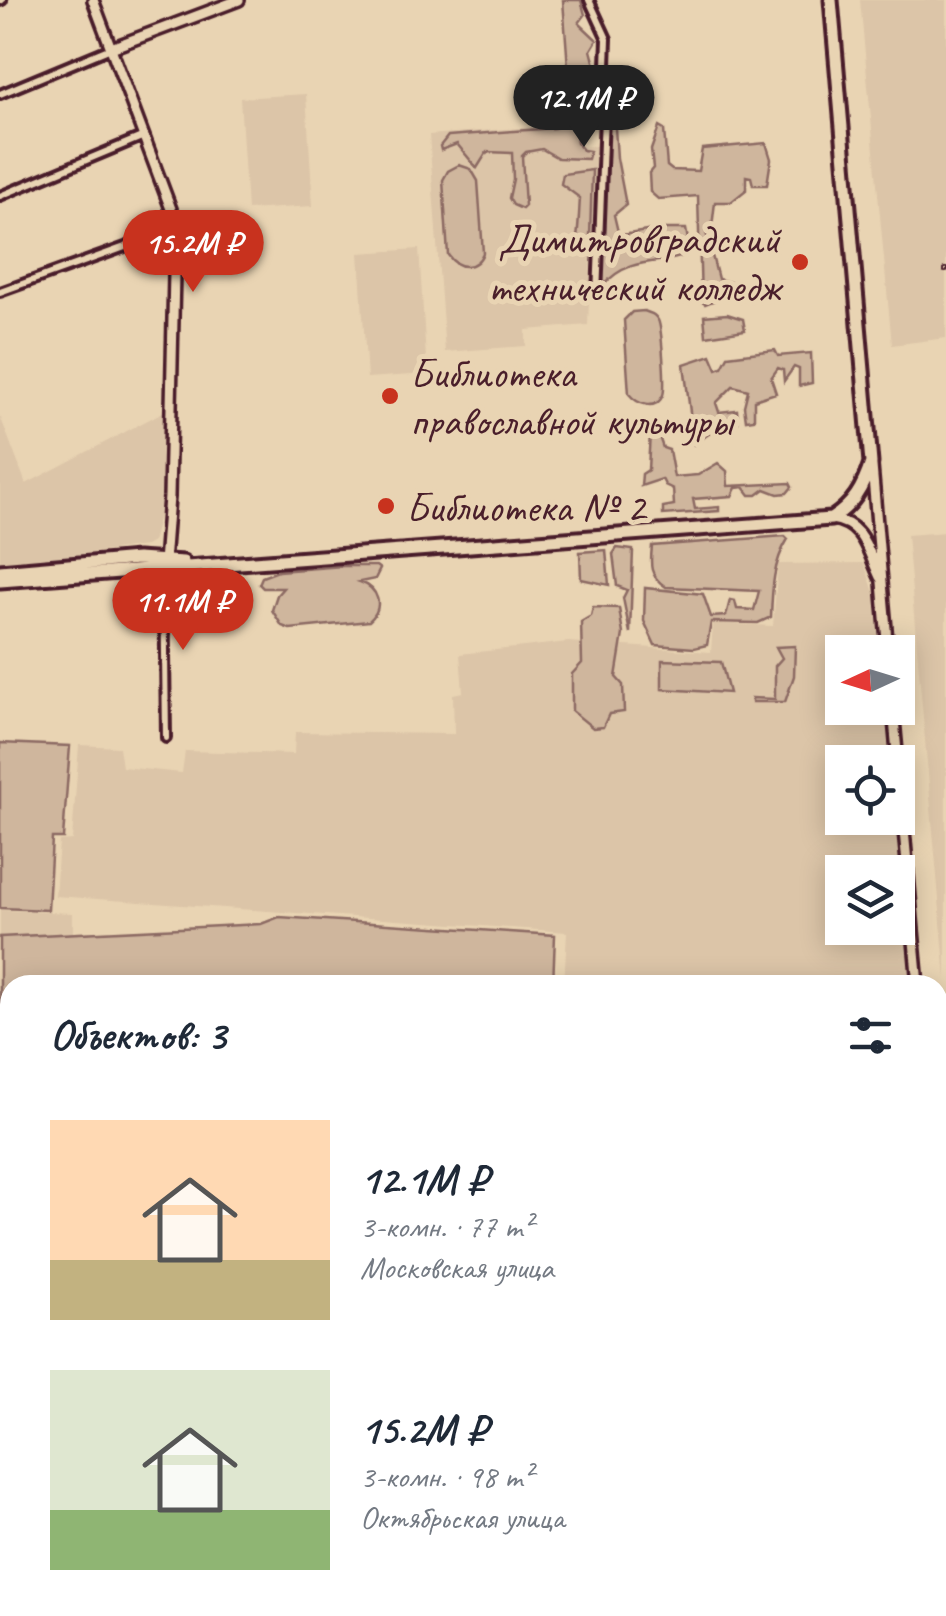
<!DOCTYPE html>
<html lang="ru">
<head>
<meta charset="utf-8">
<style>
  body { margin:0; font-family:Caveat,sans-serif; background:#f2f2f3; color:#1f2937; height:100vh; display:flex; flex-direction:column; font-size:38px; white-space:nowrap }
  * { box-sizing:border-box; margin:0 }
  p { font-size:32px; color:#747a83 }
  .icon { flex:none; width:55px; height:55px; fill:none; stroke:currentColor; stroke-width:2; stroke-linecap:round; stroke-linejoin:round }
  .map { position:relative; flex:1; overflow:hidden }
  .panel { position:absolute; left:0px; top:975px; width:948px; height:642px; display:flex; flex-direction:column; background:#fff; border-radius:30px 30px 0 0; box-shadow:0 5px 25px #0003 }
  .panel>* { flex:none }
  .needle { width:65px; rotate:266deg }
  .controls { position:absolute; left:825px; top:635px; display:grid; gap:20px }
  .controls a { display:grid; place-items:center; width:90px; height:90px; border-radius:0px; background:#fff; box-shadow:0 5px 25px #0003; font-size:50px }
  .price { position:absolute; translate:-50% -85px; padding:0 22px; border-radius:35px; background:#c8321e; color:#fff; font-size:32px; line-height:65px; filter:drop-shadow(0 2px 5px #0008) }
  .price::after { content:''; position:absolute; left:50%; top:60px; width:30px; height:22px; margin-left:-15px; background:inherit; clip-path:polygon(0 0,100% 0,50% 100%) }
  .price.selected { background:#222; color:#fff }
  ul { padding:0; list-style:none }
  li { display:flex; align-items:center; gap:30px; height:250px; padding:0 50px }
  li span { display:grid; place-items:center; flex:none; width:280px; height:200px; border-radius:0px; color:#555 }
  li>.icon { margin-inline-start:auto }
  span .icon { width:120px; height:120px; fill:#fffc; stroke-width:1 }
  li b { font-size:42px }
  h2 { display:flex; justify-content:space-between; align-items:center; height:120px; padding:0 50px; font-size:42px }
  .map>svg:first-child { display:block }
  .built { fill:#dcc5a8; fill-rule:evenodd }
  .green { fill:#cfb69d; stroke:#8c6a64; stroke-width:2.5 }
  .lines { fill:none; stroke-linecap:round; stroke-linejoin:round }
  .street-casing { stroke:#4a1f2b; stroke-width:14 }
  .secondary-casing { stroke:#4a1f2b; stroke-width:16 }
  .highway-casing { stroke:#4a1f2b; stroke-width:19 }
  .street { stroke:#e9d4b3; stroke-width:6 }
  .secondary { stroke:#e9d4b3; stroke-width:9 }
  .highway { stroke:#e9d4b3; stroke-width:11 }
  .rail-casing { stroke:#4a1f2b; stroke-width:6 }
  .rail { stroke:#e9d4b3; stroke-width:2.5; stroke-dasharray:8; stroke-linecap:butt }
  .poi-dot { fill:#c8321e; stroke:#e9d4b3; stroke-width:4 }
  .labels { text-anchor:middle; stroke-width:10; stroke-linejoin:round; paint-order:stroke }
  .poi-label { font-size:42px; fill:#4a1f2b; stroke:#e9d4b3; text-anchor:start }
</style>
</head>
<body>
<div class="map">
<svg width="946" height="1616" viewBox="0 0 946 1616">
  <rect width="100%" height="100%" fill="#e9d4b3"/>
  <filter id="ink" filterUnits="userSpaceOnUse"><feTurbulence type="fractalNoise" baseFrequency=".01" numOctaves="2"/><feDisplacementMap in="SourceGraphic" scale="20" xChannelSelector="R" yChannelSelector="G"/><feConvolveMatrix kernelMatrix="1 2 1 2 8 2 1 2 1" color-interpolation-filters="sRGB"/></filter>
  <g filter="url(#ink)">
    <path class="built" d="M860,0H946V338L892,345Z
      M306,94L313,206L247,210L240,98Z
      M570,124L572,147L596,146L588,325L526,330V346L445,352L429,135Z
      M419,249L427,374L367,378L359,253Z
      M163,412L161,508L152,542L145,546L0,566V416L26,484Z
      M946,532V979L907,535Z
      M864,563L879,607L883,652H842V708H888L893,762H842V818H898V812L913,985H564L567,932L55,896L59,841L72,840L79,745L119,747L122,767L182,773L185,751L294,754L295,732L454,734L453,694L463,692L460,654L568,642L711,652L713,623L773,626L778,564ZM842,872H898V928H842Z
      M0,910L73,913V933L0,936Z
      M0,1367L10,1368V1578L0,1575Z
      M133,1608H790L788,1616H168Z"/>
    <path class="green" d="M563,0H581L585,15L579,23L597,40L591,50L601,88L599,95L578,102L569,81Z
      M609,74L612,81L617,158L626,205L614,215L618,232L622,235L659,229H686L690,251C674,268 631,251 603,286H600V278Z
      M569,122L575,124L577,143L583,150L590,151L588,159L558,158L542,149L526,152L522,156L525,206L522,209L513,205L509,198L513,179L512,153L487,152L477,168L457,144L441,150L440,146L448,136L554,128Z
      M659,127L664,130L667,166L672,170L698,171L702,149L766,143L771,159L767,185H753L751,177L746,176V190L731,202H715L712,227L706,232L718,279L736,284L739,296L720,298L705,304L701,301L698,196L658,199L650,192L649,173L653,168L651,150Z
      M459,165L471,169L478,181L483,253C476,270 458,270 448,255L443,180L448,171Z
      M592,170L590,237L585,245L577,238C579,223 579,212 580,198L561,184L563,174Z
      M644,311C651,314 654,313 658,320C662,328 666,388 663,395C656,412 637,404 629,394L624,320L632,312Z
      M727,314L743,319L745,330L706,336L704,316Z
      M775,350L778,356L811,353L812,383L799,386V369L794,367L784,381L783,370L778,368L771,378L776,393L754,400V419L746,420L744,406L748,390L733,386L716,403L719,412L737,410L738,422L725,423L694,444L684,364L711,355L717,369L722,367L728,356Z
      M657,431L663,448L669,450L674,477L698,475L718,463L727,471L728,486L790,483L792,487L787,493L778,494L765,489L757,495H750L744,487L736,488L732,496L693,499L695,509L719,507V511L663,515V507L674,505L673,489L665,485L662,479L641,486L642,474L648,470L650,432Z
      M785,536L788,539C773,563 772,588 771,617L758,623L711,622L707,645L694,648L655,645L644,621L645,588L703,594L711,617L726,616L730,600L735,601L737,609L754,610L759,591L666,587C649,576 650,565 652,546Z
      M617,548L633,550L630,633L623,598L627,590L617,586L613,554Z
      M606,550L609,585L581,579L580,552Z
      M343,566H376L380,569L375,579L360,582C378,588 385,607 369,621L290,629L282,626L272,610L277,595L283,588H263L259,584L262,577L278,571Z
      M593,607L619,608L623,634L616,677L623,685L624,712L609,714L603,727L593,728L572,711V674L582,663L581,622L591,616Z
      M795,646L794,676L785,702H752V698L775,699V666L782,658L776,647Z
      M662,660L721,662L729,693L662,689Z
      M0,743L70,746L63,838H52L48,910L0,908Z
      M279,917L555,935L553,985H10V1365L0,1364V937L261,924Z
      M946,1312V1616H890L892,1608H938V1319Z"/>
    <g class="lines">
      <g class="street-casing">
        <path id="street" d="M589,0L607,39L597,296
          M0,1L2,0
          M0,94L111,48
          M0,196L144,136
          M0,292L175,229
          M164,569L166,738"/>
      </g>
      <g class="secondary-casing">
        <path id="secondary" d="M93,0L171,209L175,229L169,497L164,563
          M111,48L239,0
          M872,466L888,652
          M831,519C864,523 867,550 880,577
          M893,708L918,985
          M0,1589L10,1592
          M79,1608L115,1616
          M798,1616L801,1608"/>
      </g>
      <g class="highway-casing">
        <path id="highway" d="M0,571L137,559L183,562
          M0,581L831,519C853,505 863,488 871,463L831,0"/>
      </g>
      <use href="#street" class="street"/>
      <use href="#secondary" class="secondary"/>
      <use href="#highway" class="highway"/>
      <g class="rail-casing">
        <path id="rail" d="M945,270H946"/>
      </g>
      <use href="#rail" class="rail"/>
    </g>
  </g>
  <g class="poi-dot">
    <circle cx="800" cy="262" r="10"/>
    <circle cx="390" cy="396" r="10"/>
    <circle cx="386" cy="506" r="10"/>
  </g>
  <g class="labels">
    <g class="poi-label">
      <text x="780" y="253" text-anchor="end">Димитровградский<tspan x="780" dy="48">технический колледж</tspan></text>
      <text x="410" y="387">Библиотека<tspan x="410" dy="48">православной культуры</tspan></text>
      <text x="406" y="521">Библиотека № 2</text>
    </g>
  </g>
</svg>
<div class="controls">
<a><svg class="needle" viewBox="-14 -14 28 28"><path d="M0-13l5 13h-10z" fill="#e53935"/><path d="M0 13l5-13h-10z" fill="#747a83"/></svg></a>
<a><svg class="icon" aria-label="locate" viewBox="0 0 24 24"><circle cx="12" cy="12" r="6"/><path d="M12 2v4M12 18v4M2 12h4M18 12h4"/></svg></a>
<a><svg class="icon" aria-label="layers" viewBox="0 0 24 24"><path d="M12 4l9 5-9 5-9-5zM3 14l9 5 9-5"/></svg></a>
</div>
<b class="price selected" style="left:584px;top:150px">12.1M ₽</b>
<b class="price" style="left:193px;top:295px">15.2M ₽</b>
<b class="price" style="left:183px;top:653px">11.1M ₽</b>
<section class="panel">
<h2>Объектов: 3<svg class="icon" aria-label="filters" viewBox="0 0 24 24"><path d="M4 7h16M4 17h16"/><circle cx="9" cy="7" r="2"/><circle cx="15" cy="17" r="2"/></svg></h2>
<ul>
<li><span style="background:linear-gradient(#ffd9b3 70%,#c2b280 0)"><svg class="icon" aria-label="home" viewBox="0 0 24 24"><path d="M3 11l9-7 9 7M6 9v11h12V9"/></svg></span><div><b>12.1M ₽</b><p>3-комн. · 77 m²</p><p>Московская улица</p></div></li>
<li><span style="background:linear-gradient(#dfe7d0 70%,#8fb573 0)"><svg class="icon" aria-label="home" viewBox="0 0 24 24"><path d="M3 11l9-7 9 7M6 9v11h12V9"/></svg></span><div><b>15.2M ₽</b><p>3-комн. · 98 m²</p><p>Октябрьская улица</p></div></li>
</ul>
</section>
</div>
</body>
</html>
